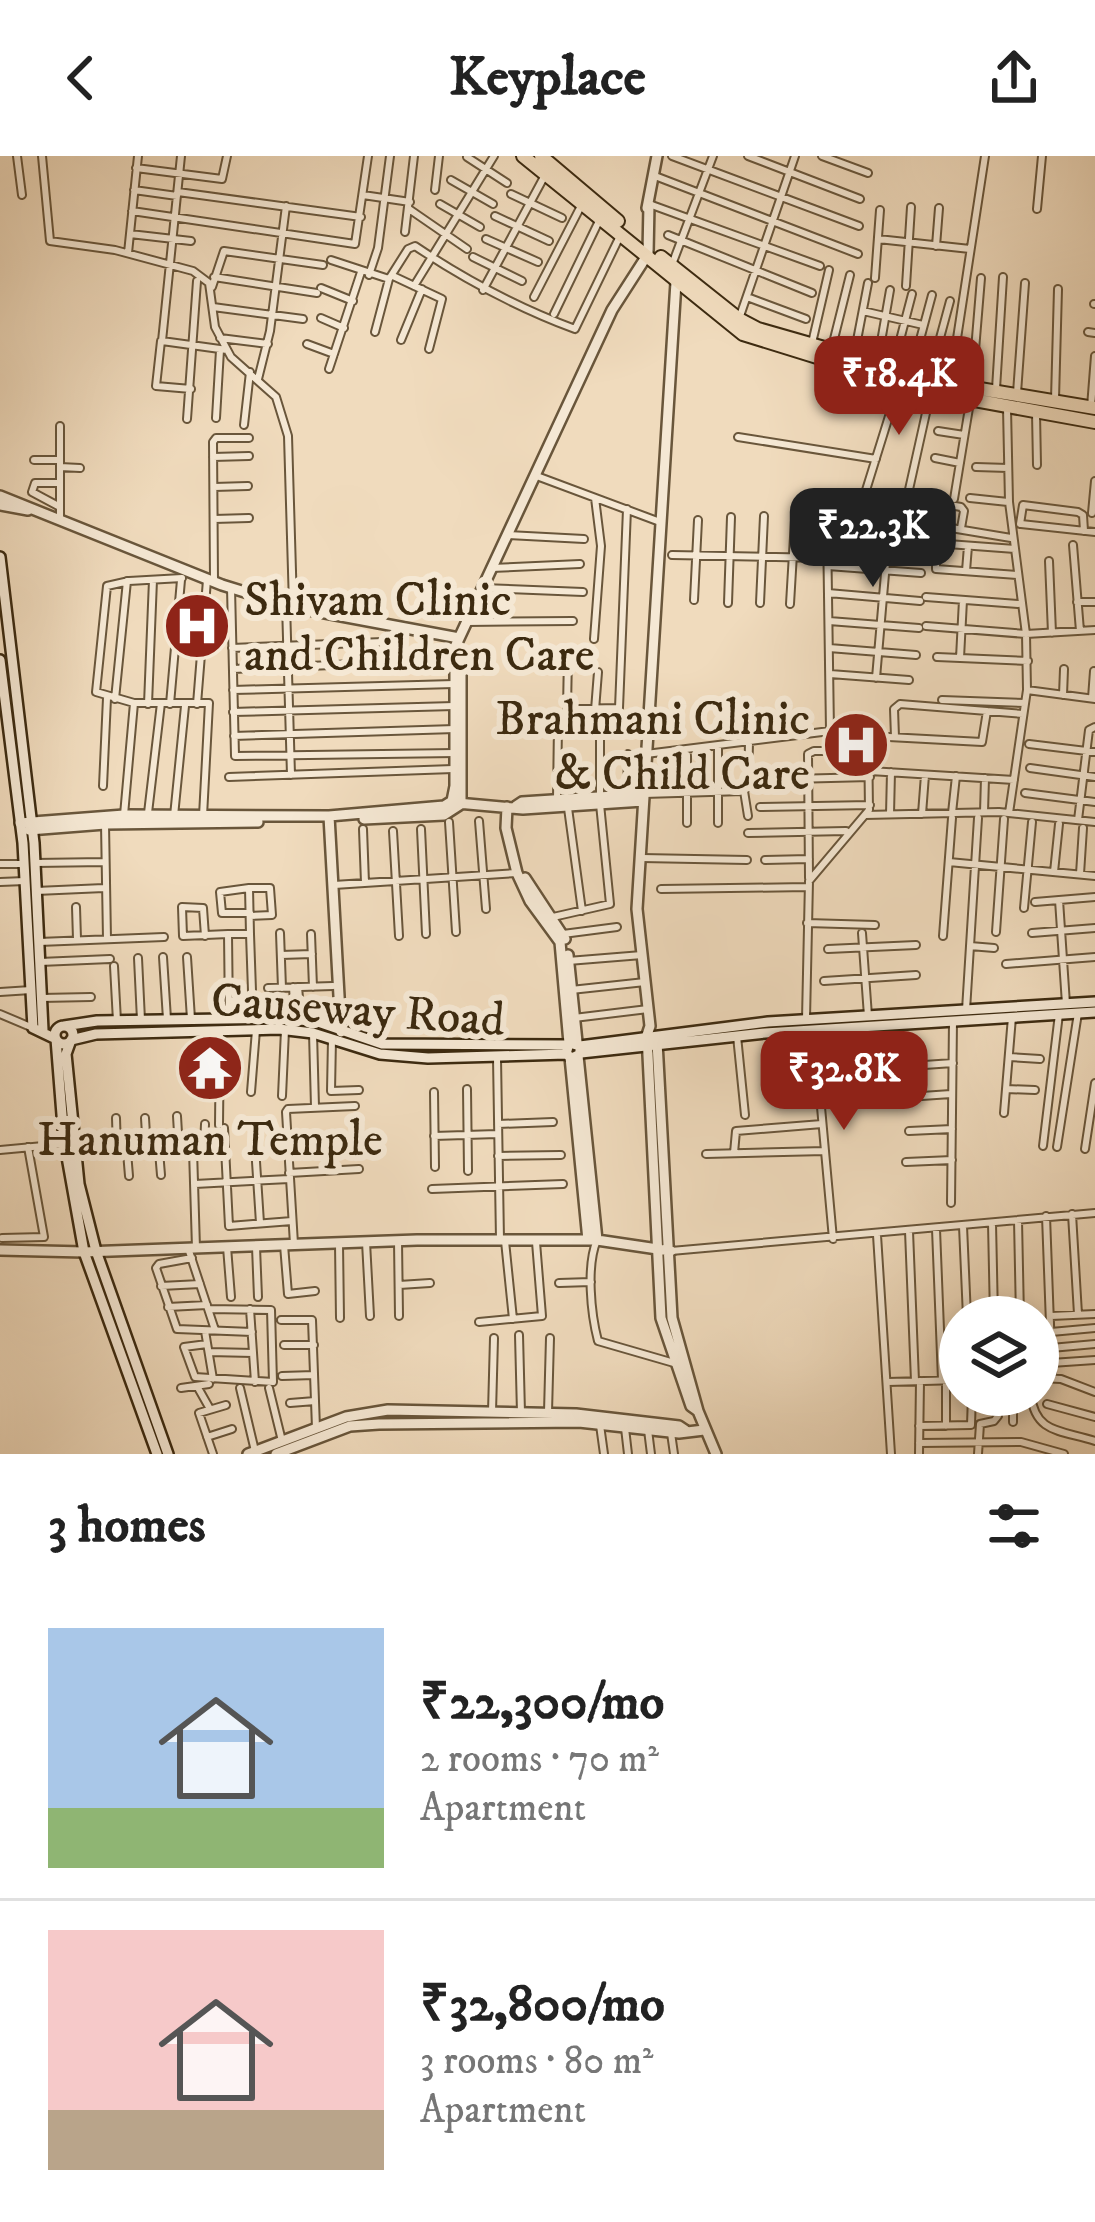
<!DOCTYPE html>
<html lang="en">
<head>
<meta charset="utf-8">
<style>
  body { margin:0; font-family:"IM FELL DW Pica",serif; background:#f6f6f6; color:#222; height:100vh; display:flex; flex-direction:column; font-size:45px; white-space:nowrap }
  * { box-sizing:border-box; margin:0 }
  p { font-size:39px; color:#767676 }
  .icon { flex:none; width:66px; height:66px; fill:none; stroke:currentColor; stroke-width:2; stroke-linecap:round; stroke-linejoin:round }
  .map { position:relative; height:1298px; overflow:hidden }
  .sheet { display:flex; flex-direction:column; background:#fff; flex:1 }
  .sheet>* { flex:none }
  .buttons { position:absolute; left:939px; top:1140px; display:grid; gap:24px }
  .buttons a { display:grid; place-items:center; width:120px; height:120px; border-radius:50%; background:#fff; box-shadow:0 6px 18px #0003; font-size:60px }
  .price { position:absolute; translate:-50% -102px; padding:0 27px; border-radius:24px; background:#8f2418; color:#fff; font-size:39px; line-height:78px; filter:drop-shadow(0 3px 6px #0008) }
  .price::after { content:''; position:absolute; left:50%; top:72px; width:36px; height:27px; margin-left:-18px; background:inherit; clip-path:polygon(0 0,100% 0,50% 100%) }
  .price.selected { background:#222; color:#fff }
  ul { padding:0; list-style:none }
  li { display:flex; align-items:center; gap:36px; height:300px; padding:0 48px }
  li+li { border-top:3px solid #e0e0e0 }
  li span { display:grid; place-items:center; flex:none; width:336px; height:240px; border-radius:0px; color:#555 }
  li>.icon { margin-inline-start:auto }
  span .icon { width:144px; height:144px; fill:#fffc; stroke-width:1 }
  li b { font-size:51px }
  h2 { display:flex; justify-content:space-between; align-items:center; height:144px; padding:0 48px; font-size:51px }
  header { display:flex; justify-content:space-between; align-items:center; height:156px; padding:0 48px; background:#fff; font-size:54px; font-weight:800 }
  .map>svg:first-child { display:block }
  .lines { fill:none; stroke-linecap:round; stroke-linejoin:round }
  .minor-casing { stroke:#69563b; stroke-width:10 }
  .tertiary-casing { stroke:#69563b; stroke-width:14 }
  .secondary-casing { stroke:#3c2a10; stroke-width:14 }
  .primary-casing { stroke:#3c2a10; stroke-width:16 }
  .minor { stroke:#f5e8d4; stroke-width:6 }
  .tertiary { stroke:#f5e8d4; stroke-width:9 }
  .secondary { stroke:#f5e8d4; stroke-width:9 }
  .primary { stroke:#f0dbbd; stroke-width:12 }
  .labels { text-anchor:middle; stroke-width:12; stroke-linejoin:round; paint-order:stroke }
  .poi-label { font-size:48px; fill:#3c2a10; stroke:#f5e8d4; text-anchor:start }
  .street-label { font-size:48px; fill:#3c2a10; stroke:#f5e8d4 }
</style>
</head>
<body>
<header><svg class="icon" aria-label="back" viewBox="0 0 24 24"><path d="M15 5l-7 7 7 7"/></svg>Keyplace<svg class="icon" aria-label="share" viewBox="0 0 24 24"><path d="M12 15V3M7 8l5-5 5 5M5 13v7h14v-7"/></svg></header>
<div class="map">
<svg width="1095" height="1298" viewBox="0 0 1095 1298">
  <rect width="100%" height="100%" fill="#f0dbbd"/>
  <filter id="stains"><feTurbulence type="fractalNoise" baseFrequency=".00167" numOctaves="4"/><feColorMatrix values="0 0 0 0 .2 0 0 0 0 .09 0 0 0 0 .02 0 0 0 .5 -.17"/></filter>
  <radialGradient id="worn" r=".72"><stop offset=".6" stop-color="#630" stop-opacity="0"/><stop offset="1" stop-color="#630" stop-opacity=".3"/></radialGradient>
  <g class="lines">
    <g class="minor-casing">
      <path id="minor" d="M17,0L22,39
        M42,0L50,85L115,94L193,115L209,127L215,171L231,201L276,241L288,280L293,449
        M181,0L162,185L227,194
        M672,0L859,70
        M748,0L860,43
        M822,0L868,17
        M467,1L507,27
        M136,12L222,23L227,0
        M655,20L858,98
        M451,24L493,48
        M134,34L177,40
        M435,34L439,0
        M178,36L361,61
        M511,38L562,62
        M363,39L410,46
        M440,48L480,71
        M649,48L820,110
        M409,53L467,93
        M1037,53L1042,0
        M132,55L355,88L368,0
        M495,60L549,85
        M405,76L414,0
        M130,78L191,85
        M668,79L812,137
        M486,83L538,106
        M878,83L970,93
        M936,90L939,52
        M128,97L138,0
        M473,101L522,125
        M331,104L389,123L408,93L415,90C467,125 516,151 575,173L621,78
        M673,106L713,0
        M369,119L378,92L390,0
        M393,120L442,143L429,193
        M214,121L317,137
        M875,122L880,54
        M414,130L494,0
        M906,130L911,51
        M212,131L224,95L323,109
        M321,132L353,145
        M483,134L544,21
        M534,141L581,50
        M747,141L806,163
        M1094,148H1095
        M213,151L303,163
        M863,155L923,169
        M554,158L599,65
        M740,160L795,0
        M321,162L344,172
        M375,176L389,123
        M1088,176L1095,177
        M882,180L890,134
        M220,182L268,188
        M401,184L422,133
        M900,184L912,138
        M161,185L156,230L191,233
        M812,187L829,114
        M307,188L334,198
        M832,191L850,119
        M854,200L868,127
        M329,213L361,116
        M911,217L932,139
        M930,219L950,145
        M258,223L270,175L286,50
        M950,228L985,0
        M972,230L981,122
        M996,233L1003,121
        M1017,237L1025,127
        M1055,243L1058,133
        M1091,251L1095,200
        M1007,252L1009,346L1026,478L1095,474
        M1036,257L1037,309
        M216,262L220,194
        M187,263L197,125
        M244,269L250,216
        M60,270V362
        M938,275L964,279
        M738,281L876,303
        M213,301L249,300
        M935,302L960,307
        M34,304H60
        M60,311L80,312
        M976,311L1008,312
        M534,319L660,366
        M60,327H35L32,336L60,351
        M214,331L248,330
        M908,338L930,239
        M970,342L1008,346
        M954,343L970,246
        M855,356L1011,382
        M1092,357L1095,325
        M869,358L874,339L879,337L961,351L964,355L961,372
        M214,363L249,362
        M1020,368L1023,349L1078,356L1083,359L1084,375
        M1021,368L1095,376
        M507,379L584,383
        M827,379L1015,393
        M936,387V413L1017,419
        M1073,389L1080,475
        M672,399L828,402
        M1049,405L1052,477
        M828,410L921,417
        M491,412L580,408
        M966,415L968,390
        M182,422L129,425L107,430L96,536L134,547H209L203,660
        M214,424L213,286L216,282H249
        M231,432L235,600L456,597
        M482,432L583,436
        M828,437L920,445
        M926,441L1018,448
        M694,444L698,364
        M1077,446H1095
        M728,447L731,361
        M760,447L764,360
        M286,448L291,619
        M790,448L795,364
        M829,465L919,472
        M466,466L573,465
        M926,470L1026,478L1027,534L1009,657
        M594,483L601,390L595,342
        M232,492L383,486
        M829,492L916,499
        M568,499L567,553L619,552L627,353
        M937,501L1028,505
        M960,502L963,444
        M233,513L453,504
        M830,518L909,524
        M876,522L888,383
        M233,534L454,528
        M1027,534L1095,543
        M1063,539L1064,513
        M1092,542L1094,515
        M115,543L127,425
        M942,544L1025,547
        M148,548L153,424
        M170,548L181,424
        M197,548L207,424
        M595,554L598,516
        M233,556L454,550
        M830,575L827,372C835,357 853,361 862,347L899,228
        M234,580L455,573
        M870,580L982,586L987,555
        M895,581L894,553L900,548L1023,558
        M1029,588L1095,596
        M646,598L830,575L868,576L869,654L809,725L806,863
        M687,599V667
        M1030,612L1095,621
        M870,615L1014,624
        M229,621L453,613
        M754,624L870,621
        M103,630L107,542
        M748,631L749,586
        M1025,637L1095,646
        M644,638L744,635L748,660
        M627,639L628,598
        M557,643L558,568
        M760,651L870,649
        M568,652L582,755
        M984,656L985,622
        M148,657L161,547
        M952,657L956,620
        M890,658L891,616
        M922,658L925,619
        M124,659L134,547
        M865,659L999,656L1095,666
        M174,660L185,550
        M1078,664L1089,574L1095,571
        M479,665L486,753
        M449,666L456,776
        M718,667V589
        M105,668L107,783
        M363,673L365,727
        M421,673L426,778
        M393,675L399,780
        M748,677L846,675
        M642,702L747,704
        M765,704L809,703
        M949,706L1095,720
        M35,707L105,706
        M0,708H24
        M1054,716L1059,668
        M1080,718L1083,672
        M809,722L808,598L814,595H870
        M0,726L25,725
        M334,729L516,717
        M249,732L220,736L222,757H250
        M661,733L808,731
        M36,735L104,732
        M1059,744L1066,848
        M1035,746L1095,741
        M76,751L77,783
        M1024,752L1032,666
        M250,760L272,759L270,732H249L250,778
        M553,761L610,748L600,648V566
        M807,767L875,769
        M996,776L1004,663
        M280,777L282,832
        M862,777L868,860
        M1032,777L1095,772
        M311,778L313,831
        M563,778L617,771
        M205,780L203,752L182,751L183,780L228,778
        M943,780L952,662
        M39,786L164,781
        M970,790L994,792
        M828,793L916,789
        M281,799L312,798
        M163,801L167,863
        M187,801L191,863
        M138,802L141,864
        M568,805L642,799
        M40,806L110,803
        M1006,808L1095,801
        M114,810L117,865
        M824,825L916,819
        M293,831L295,864
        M298,831L301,863
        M268,832L333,830
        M571,834L645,826
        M0,836L31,834
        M41,842L91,841
        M229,845L252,844
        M966,854L978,662
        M0,858L33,872
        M574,862L648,853
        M229,863L228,778H250L253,863
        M814,874L833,1083
        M313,877L315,951
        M737,880L745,959
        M332,883L331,935L359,934
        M1009,901L1040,903
        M497,902L500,1084
        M910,910L953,907
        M467,933L468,1015
        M1006,933L1035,934
        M251,936L256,874
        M434,936L435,1011
        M282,940L285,874
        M907,941L951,938
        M1004,957L1012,861
        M177,960L179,994
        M116,962L117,994
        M145,962L147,995
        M498,968L553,966
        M219,969L220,875
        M224,972L229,1070L292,1065
        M254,975L260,1067
        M909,975L952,973
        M434,980L497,978
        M287,987L358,981
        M1043,990L1059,858
        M1057,991L1078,857
        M1085,993L1095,927
        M0,994L65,988
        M193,994L196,1092
        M159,995L161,1019
        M127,996L129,1020
        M76,997L200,993L204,990L205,968
        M734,997L736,975L822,968
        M706,998L825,995
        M498,1000L561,999
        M906,1006L952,1004
        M289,1017L359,1013
        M195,1028L289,1023
        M432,1033L563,1028
        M951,1047L953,865
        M1072,1058L1078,1158
        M1046,1060L1052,1222
        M1018,1064L1020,1161
        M992,1067L994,1161
        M963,1070L967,1161
        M936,1073L942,1224
        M909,1075L915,1225
        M877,1079L891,1298
        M2,1082L44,1081L28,991
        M597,1084C586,1110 591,1158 598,1185L674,1207
        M398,1085L399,1160
        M505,1085L513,1163
        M366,1086L370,1160
        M294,1088L286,956L288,953L355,950
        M339,1088L340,1162
        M284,1089L288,1138L315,1135
        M227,1091L231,1141
        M256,1091L258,1141
        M188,1092L215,1174
        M671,1095L1095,1057
        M192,1102L159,1108L156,1112L177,1173L252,1176
        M559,1127L591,1126
        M399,1129L430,1127
        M161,1130L200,1128
        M168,1151L207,1149
        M250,1153L255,1226
        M1051,1160L1095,1158
        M281,1164H312L316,1272
        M479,1166L542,1160L536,1086
        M205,1175L213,1223
        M1051,1176L1095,1172
        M519,1179L521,1257
        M207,1188L184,1191L195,1221L273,1226L271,1154L209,1153
        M284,1189H314
        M1051,1192L1095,1188
        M209,1196L253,1197
        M1051,1207L1095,1204
        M282,1220L314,1219
        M1038,1222L1061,1223L1095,1236
        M888,1226L960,1224
        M197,1230L210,1253
        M181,1232L209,1228
        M240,1232L255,1295
        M269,1232L282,1285
        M1013,1239V1266
        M1031,1239C1035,1278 1062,1274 1095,1285
        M290,1247L315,1245
        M1047,1248L1095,1261
        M492,1256L494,1182
        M548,1256L550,1182
        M600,1269L604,1298
        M919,1270L971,1269L972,1239
        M946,1270V1225
        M625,1272L628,1298
        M648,1274L651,1298
        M671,1277L674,1298
        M207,1281L232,1273
        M919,1287L1021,1286L1064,1298
        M213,1298L199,1257L226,1249
        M919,1298L920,1225
        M978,1298L980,1268L994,1265L998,1260L997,1239"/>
    </g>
    <g class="tertiary-casing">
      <path id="tertiary" d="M647,52L657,0
        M676,126L637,753L650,870L647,879L661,1162L691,1250L698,1255
        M0,340L222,429L293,451L459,482
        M0,349L28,354
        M457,647L523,653L643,645
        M516,650L522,646L644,638
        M507,651L506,672L517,717L530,745L560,786L569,887
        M329,660L341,876
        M364,663L444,659L461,648V519L457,496
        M20,667L124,659L329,660L444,650L452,645L455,630V491L612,154L648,98L649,48
        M29,674L105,668L258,666
        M525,722L565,783
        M568,799L577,886
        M657,886L672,1162L698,1255L716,1298
        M578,900L597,1084
        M570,901L588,1084
        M0,1094L84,1096L417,1084H597L671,1095
        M248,1298L346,1261L388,1254L576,1258L679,1270L685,1274
        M276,1298L350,1270L379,1268L579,1266L679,1277L704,1274"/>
    </g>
    <g class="secondary-casing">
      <path id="secondary" d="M0,401L34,687L43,874
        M0,504L23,687L33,872L56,883L64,984L84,1096L157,1298
        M64,870L97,865L283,862L318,866L382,888L567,889
        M55 879a9 9 0 1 1 18 0a9 9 0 1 1-18 0Z
        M580,890L768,866L1095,846
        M581,897L765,877L1095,856
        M168,1298L96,1095L79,1028L66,898L71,884L96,878L279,873L313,877L380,898L428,902L566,898L572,902L580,898V890L569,887L566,898"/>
    </g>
    <g class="primary-casing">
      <path id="primary" d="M523,0L743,178L930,236L1095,266
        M541,0L618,65
        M661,101L739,163L758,173L950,228L1095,252"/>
    </g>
    <use href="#minor" class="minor"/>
    <use href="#tertiary" class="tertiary"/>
    <use href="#secondary" class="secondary"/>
    <use href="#primary" class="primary"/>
  </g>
  <defs>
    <g id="hospital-disc" transform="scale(3.45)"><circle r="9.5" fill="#8f2418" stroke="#f5e8d4"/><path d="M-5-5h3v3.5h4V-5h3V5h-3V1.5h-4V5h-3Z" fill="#fff"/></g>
    <g id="temple-disc" transform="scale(3.45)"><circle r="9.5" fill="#8f2418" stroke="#f5e8d4"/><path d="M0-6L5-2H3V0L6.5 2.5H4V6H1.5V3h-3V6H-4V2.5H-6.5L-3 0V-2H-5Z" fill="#fff"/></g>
  </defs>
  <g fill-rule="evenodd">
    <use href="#hospital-disc" x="197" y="470"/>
    <use href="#hospital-disc" x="856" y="589"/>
    <use href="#temple-disc" x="210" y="912"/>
  </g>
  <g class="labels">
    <g class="poi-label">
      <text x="244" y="459">Shivam Clinic<tspan x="244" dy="55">and Children Care</tspan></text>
      <text x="810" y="578" text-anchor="end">Brahmani Clinic<tspan x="810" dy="55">&amp; Child Care</tspan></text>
      <text x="210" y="999" text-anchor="middle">Hanuman Temple</text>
    </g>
    <g class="street-label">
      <text transform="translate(358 852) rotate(4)" y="17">Causeway Road</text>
    </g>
  </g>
  <rect width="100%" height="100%" filter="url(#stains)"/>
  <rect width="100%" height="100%" fill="url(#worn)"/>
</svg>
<div class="buttons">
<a><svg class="icon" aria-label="layers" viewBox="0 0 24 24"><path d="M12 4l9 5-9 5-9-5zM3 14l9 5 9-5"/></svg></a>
</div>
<b class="price" style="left:899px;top:282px">₹18.4K</b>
<b class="price selected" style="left:873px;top:434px">₹22.3K</b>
<b class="price" style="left:844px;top:977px">₹32.8K</b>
</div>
<section class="sheet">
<h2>3 homes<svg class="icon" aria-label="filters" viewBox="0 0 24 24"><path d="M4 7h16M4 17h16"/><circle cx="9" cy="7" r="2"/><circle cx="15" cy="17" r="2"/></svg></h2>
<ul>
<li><span style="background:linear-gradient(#a9c7e8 75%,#8fb573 0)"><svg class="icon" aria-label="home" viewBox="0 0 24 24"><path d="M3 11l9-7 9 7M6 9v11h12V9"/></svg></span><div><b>₹22,300/mo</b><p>2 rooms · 70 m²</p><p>Apartment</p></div></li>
<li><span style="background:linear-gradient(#f6c9c9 75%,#b9a48a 0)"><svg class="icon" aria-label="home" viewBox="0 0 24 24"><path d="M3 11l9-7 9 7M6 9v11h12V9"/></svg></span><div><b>₹32,800/mo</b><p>3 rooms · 80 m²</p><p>Apartment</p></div></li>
</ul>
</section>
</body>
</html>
